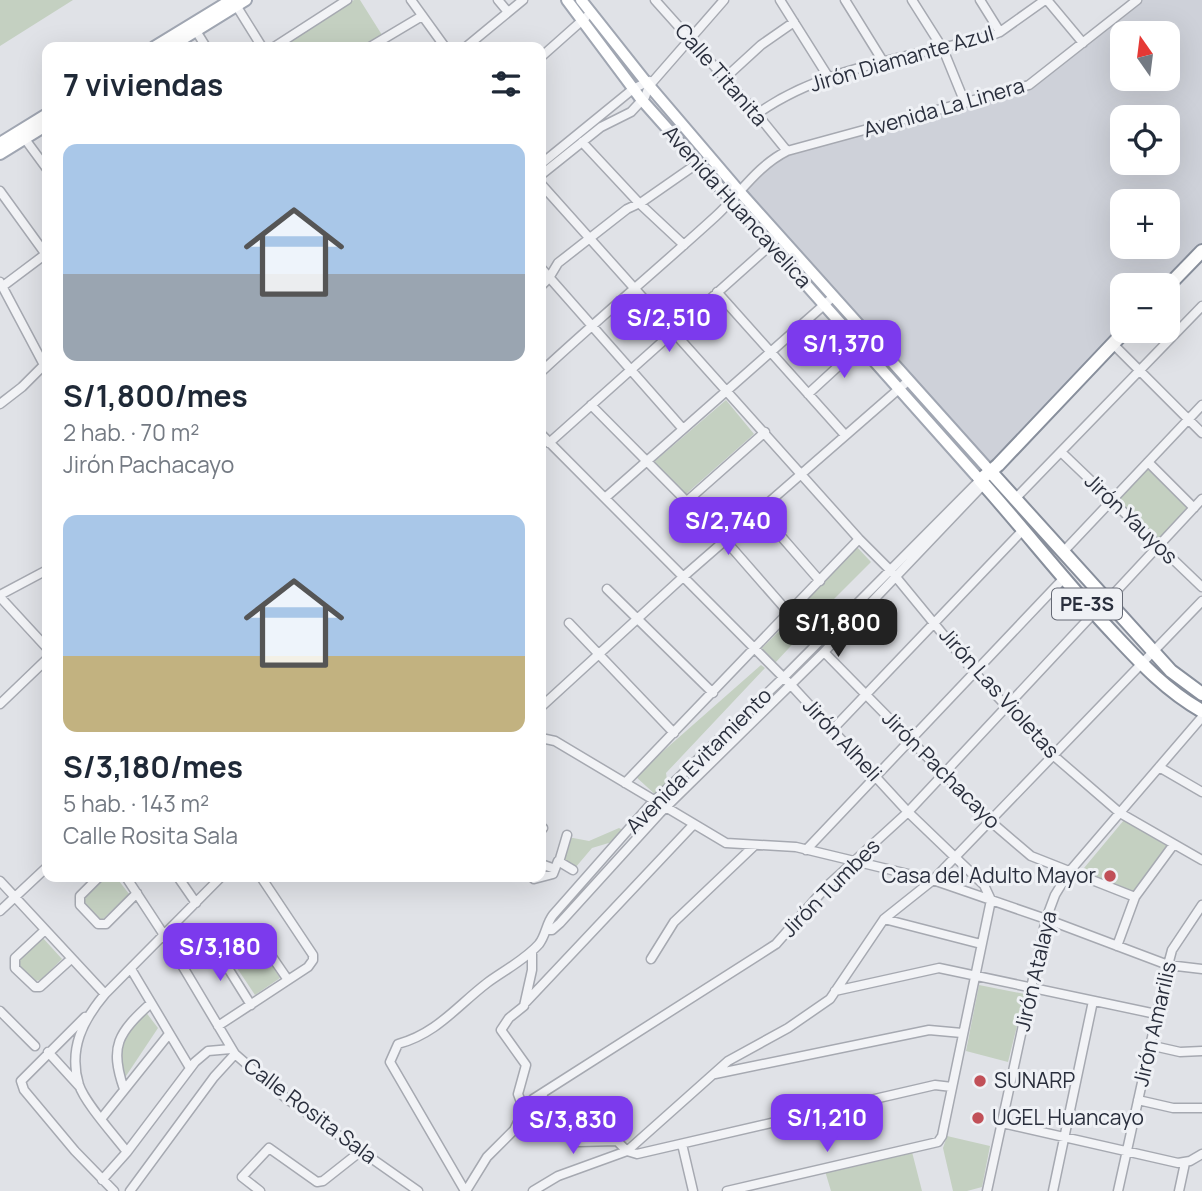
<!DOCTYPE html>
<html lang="es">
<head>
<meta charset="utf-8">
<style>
  body { margin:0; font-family:Manrope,sans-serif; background:#f6f6f7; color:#1f2937; height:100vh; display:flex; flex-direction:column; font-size:26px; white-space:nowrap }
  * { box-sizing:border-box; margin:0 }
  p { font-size:23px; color:#747a83 }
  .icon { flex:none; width:38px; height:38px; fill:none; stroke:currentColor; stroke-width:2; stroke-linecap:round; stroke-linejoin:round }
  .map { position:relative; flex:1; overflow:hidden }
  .panel { position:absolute; left:42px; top:42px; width:504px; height:840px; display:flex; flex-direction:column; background:#fff; border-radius:14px; box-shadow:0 7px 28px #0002 }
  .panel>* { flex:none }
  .needle { width:46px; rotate:346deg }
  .controls { position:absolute; left:1110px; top:21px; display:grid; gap:14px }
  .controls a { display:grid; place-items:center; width:70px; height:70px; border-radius:14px; background:#fff; box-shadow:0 7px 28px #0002; font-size:35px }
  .price { position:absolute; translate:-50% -60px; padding:0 16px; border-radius:14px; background:#7c3aed; color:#fff; font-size:23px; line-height:46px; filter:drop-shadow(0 2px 4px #0008) }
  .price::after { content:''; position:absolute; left:50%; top:42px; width:21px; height:16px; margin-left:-10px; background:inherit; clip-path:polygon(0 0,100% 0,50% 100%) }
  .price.on { background:#222; color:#fff }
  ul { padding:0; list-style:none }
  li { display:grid; align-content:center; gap:14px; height:371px; padding:0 21px }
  li span { display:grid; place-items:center; height:217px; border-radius:14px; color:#555 }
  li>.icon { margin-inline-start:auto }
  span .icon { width:126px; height:126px; fill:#fffc; stroke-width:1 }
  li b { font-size:30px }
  h2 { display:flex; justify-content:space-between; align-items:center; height:84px; padding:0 21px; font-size:30px }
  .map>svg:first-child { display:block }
  .built { fill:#ced1d9; fill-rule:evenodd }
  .green { fill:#c4d0c1 }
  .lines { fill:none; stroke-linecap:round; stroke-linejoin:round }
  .minor-casing { stroke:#a6a9b1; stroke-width:11 }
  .major-casing { stroke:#a0a6b2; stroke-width:14 }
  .highway-casing { stroke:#888f9c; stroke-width:16 }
  .minor { stroke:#f2f3f6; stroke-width:8 }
  .major { stroke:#fff; stroke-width:10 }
  .highway { stroke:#fff; stroke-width:12 }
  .poi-dot { fill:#c15058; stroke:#eff1f5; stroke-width:2.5 }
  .labels { text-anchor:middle; stroke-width:6; stroke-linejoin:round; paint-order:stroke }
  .shield { fill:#eff1f5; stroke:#656974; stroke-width:2 }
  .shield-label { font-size:19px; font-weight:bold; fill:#2a2f3d }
  .street-label { font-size:21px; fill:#2a2f3d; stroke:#eff1f5 }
  .poi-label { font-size:21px; fill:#2a2f3d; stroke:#eff1f5; text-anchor:start }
</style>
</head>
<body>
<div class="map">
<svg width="1202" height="1191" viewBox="0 0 1202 1191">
  <rect width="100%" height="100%" fill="#e0e2e7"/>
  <path class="built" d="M1142,0H1202V246L1164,285H1122V329L991,467L742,191L761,173L790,153L1021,91L1036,83ZM1122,33H1167V79H1122ZM1122,117H1167V163H1122ZM1122,201H1167V247H1122Z"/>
  <path class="green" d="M0,0H73L0,46Z
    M354,0H360L382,35L362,47H280Z
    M726,400L754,434L686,494L654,462Z
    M1149,467L1189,509L1158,540L1116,501Z
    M856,546L871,562L808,625L796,611Z
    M789,621L802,634L775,663L761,649Z
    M761,665L765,668L666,773L668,786L658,797L635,776Z
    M1124,820L1169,847L1133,892L1079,874Z
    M619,828L623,830L612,842L592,848L575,868L561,859L568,837L589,841Z
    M103,877H116L129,894L103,919H98L82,902L81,897Z
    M42,937L62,959L41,980L35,981L18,964V959Z
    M253,937L280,978L255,995L227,953Z
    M979,985L1025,994L1008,1062L966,1051Z
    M145,1011L158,1028L122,1082C113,1048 123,1035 145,1011Z
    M947,1136L990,1146L982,1187L967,1191H953L943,1148Z
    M912,1152L922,1191H831L825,1171Z"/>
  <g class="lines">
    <g class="minor-casing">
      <path id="minor" d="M411,0L445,47
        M498,0L508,12
        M655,0L757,114L787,151
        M780,0L829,78
        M845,0L884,63
        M912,0L943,49L965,103
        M980,0L1000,32
        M1047,0L1083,43
        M234,2L262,47
        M193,26L206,47
        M274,47L347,0
        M370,47L422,16
        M466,47L523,0
        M541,57L586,17
        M725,78L761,45L794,22
        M757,114C824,66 913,57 990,36L1000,32L1045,0
        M22,135L47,169
        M582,142L639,203L684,245
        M541,164L633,89L649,81
        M541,175L601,127L631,112L645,97L649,86L724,0
        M541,184L859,539L891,571L974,672L1054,756L1120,813L1202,860
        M0,191L47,256
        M541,268L683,429
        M0,282L44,365
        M3,286L47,253
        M541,286L549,278L558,263L627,209L642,202L698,163
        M717,292L845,435
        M1113,344L1202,433
        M541,372C598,319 658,269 716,216C740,194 757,166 787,151L1029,85L1137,0
        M808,394L869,338
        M0,404L22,387L47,362
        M591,405L725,540L816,644
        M541,434L791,685L908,812L984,885L991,900
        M549,443L774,242
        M1061,452L1202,587
        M1148,462L1194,508
        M605,498L833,297
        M1014,500L1202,306
        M687,501L765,432
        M759,511L820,581
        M1063,552L1202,405
        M607,589L713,693
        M0,595L47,570
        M0,597L47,648
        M1108,600L1202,499
        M569,623L674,733
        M824,652L990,821L1031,856L1135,897
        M0,704L47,659
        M541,707L683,577L908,381
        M832,730L1023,530
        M541,738L555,741L726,843L796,847L933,880L1046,919L1168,965L1202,969
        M1159,767L1202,792
        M625,783L859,539
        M541,830L543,828
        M806,850L1064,578
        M559,862L567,835
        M541,864L555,869
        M99,877L80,896V905L98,924H106L137,893
        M126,877L164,935L235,1054L287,1099L418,1191
        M178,877L196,903
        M532,877L534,879L553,874L558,861L573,870
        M0,881L105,994
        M0,911L47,867
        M884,919L981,944
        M45,930L15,958V968L35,987H40L71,959
        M546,930H552L560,923L660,813L824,652L984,484
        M1117,946L1135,897L1174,844
        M651,959L674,922L755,845
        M131,969L190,1068
        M835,991L939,968L1156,1014
        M526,1002L693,825
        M251,1005L221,957L220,951C229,943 244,932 255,932L288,980
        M0,1011L35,1046
        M85,1017L21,1081L24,1090L75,1151L114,1191
        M218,1026L308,967L313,960V955L261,877
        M1149,1045L1180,1052L1202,1051
        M48,1052L79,1086
        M715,1074L929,1030L962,1033
        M124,1089C109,1046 118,1033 151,1003
        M1138,1100L1173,1108H1202
        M524,1110L518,1094L526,1065L501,1030L509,1018L524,1006L532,970V951
        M524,1110L560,1122L566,1126L577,1142L617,1141L627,1151
        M540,1115L543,1094
        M101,1119L169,1034
        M1002,1123L1178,1163L1190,1161L1202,1154
        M682,1144L693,1191
        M627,1151L637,1154L935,1085L952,1087
        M127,1152C114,1135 85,1103 79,1085C68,1049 83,1020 105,994L221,877
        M102,1180L127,1152L195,1062L208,1051L231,1049
        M130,1191L214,1077L235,1054
        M260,1191L242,1177L269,1148L317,1182L323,1181L361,1151
        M465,1191L390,1062L398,1044C436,1034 457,1006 487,983C503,971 525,960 539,944C546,935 546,924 553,915L650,805L783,678L980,480
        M466,1191L487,1157L514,1130L524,1110L533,1099L776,944L827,886L908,812L1094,613
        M533,1191L558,1176L627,1151L728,1061L788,1028L830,999L884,919L933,880L1202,601
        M727,1191L938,1142L942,1136L991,900
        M987,1191L1046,919L1055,895L1069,872L1202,717
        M1053,1191L1093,1001
        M1118,1191L1168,965L1172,950L1202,905
        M1179,1191L1185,1163"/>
    </g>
    <g class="major-casing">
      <path id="major" d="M567,0L641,99L980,480
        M581,0L646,82L739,191L990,471
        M154,47L231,0
        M170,47L246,0
        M0,143L47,114
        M0,154L47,125"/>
    </g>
    <g class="highway-casing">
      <path id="highway" d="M1167,287L1202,251
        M1125,331L998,465L980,480C1024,529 1065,582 1110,630C1139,661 1165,690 1202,711
        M990,471L1171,671L1202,694"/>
    </g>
    <use href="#minor" class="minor"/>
    <use href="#major" class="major"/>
    <use href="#highway" class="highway"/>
  </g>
  <g class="poi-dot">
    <circle cx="1110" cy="876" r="7"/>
    <circle cx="980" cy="1081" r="7"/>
    <circle cx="978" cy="1118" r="7"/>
  </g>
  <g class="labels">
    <rect class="shield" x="1052" y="588.5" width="70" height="31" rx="5"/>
    <g class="shield-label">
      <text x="1087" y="611">PE-3S</text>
    </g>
    <g class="street-label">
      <text transform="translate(902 59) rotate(-16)" y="7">Jirón Diamante Azul</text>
      <text transform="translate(721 75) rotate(49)" y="7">Calle Titanita</text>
      <text transform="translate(944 108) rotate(-16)" y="7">Avenida La Linera</text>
      <text transform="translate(737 207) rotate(48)" y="7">Avenida Huancavelica</text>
      <text transform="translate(1131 519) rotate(44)" y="7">Jirón Yauyos</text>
      <text transform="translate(999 693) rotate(48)" y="7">Jirón Las Violetas</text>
      <text transform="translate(842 740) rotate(47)" y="7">Jirón Alheli</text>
      <text transform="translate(699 761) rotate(-45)" y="7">Avenida Evitamiento</text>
      <text transform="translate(941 770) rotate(45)" y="7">Jirón Pachacayo</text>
      <text transform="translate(831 888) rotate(-45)" y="7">Jirón Tumbes</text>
      <text transform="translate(1036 971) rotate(-77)" y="7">Jirón Atalaya</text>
      <text transform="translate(1155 1024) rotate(-77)" y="7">Jirón Amarilis</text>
      <text transform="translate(310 1111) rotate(37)" y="7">Calle Rosita Sala</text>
    </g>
    <g class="poi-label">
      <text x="1096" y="883" text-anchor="end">Casa del Adulto Mayor</text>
      <text x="994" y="1088">SUNARP</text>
      <text x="992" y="1125">UGEL Huancayo</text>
    </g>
  </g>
</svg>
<div class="controls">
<a><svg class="needle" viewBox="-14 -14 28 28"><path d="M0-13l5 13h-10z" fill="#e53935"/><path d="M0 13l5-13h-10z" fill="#747a83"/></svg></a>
<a><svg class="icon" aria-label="locate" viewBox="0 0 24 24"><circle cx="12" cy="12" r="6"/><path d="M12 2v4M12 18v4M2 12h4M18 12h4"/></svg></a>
<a>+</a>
<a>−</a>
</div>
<b class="price" style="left:669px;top:354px">S/2,510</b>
<b class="price" style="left:844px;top:380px">S/1,370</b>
<b class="price" style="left:728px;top:557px">S/2,740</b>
<b class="price on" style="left:838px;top:659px">S/1,800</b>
<b class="price" style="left:220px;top:983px">S/3,180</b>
<b class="price" style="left:827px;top:1154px">S/1,210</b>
<b class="price" style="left:573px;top:1156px">S/3,830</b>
<section class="panel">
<h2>7 viviendas<svg class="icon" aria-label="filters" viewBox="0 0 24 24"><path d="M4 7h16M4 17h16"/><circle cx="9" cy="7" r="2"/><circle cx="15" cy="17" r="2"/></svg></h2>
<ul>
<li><span style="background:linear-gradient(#a9c7e8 60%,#9aa5b1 0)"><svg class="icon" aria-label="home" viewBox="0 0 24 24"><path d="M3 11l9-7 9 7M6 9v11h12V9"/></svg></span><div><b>S/1,800/mes</b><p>2 hab. · 70 m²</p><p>Jirón Pachacayo</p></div></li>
<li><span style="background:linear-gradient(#a9c7e8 65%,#c2b280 0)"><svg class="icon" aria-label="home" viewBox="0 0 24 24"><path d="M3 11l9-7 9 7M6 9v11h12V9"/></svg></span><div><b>S/3,180/mes</b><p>5 hab. · 143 m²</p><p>Calle Rosita Sala</p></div></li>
</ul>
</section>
</div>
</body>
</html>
